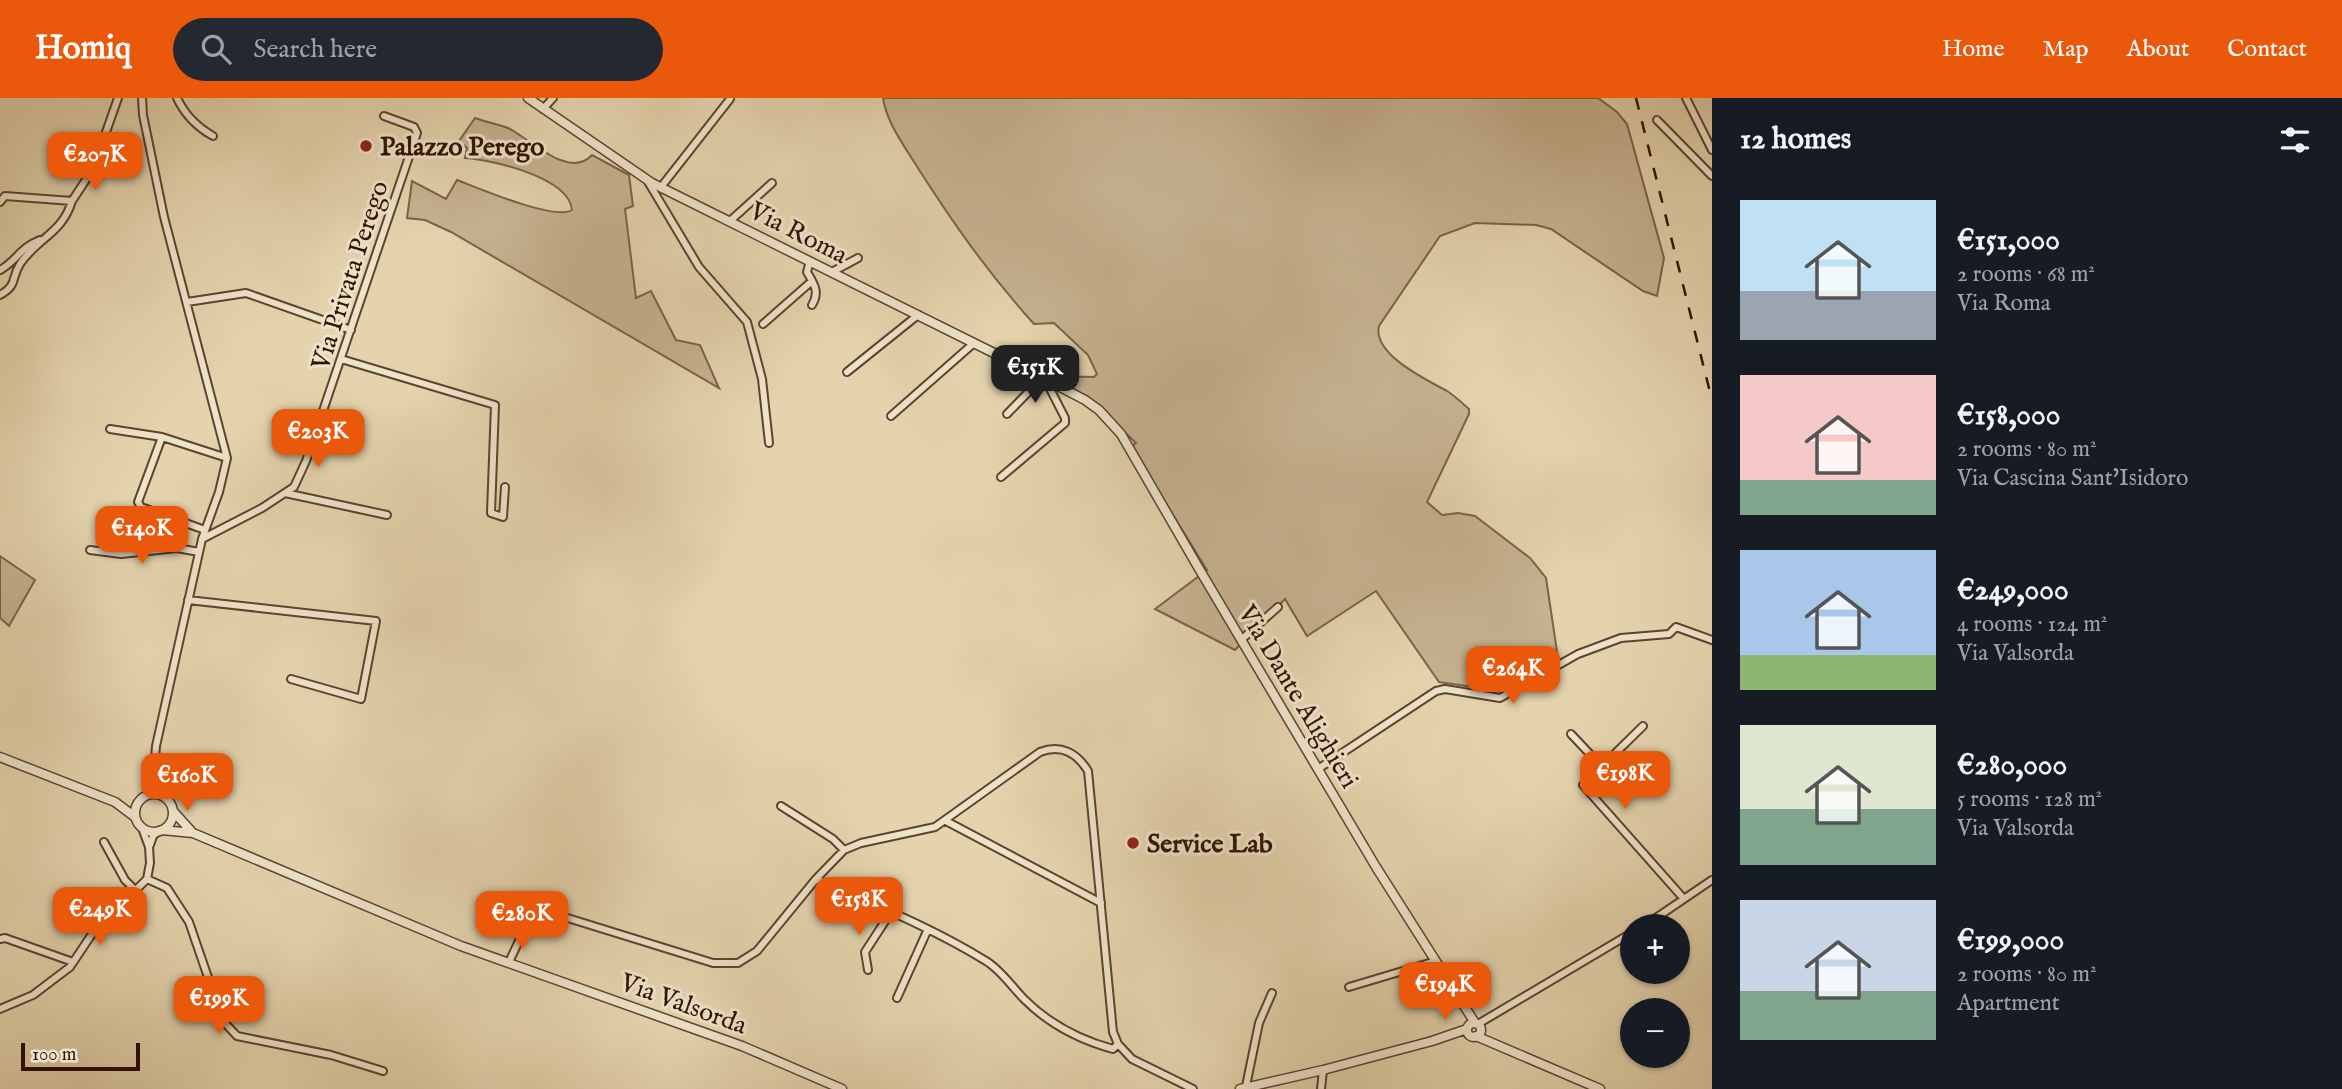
<!DOCTYPE html>
<html lang="en">
<head>
<meta charset="utf-8">
<style>
  body { margin:0; font-family:"IM FELL English",serif; background:#242831; color:#f1f3f6; height:100vh; display:flex; flex-direction:column; font-size:26px; white-space:nowrap }
  * { box-sizing:border-box; margin:0 }
  p { font-size:23px; color:#9ea1a6 }
  .icon { flex:none; width:38px; height:38px; fill:none; stroke:currentColor; stroke-width:2; stroke-linecap:round; stroke-linejoin:round }
  .map { position:relative; flex:1; overflow:hidden }
  .side { display:flex; flex-direction:column; background:#171b24; width:630px }
  .side>* { flex:none }
  .tools { position:absolute; left:1620px; top:816px; display:grid; gap:14px }
  .tools a { display:grid; place-items:center; width:70px; height:70px; border-radius:50%; background:#171b24; box-shadow:0 2px 5px #0004; font-size:35px }
  .scale { position:absolute; left:21px; bottom:18px; width:119px; box-sizing:border-box; padding-left:7px; border:4px solid #321302; border-top:0; font-size:19px; line-height:24px; white-space:nowrap; color:#321302; -webkit-text-stroke:5px #ede2ca; paint-order:stroke }
  .price { position:absolute; translate:-50% -60px; padding:0 16px; border-radius:14px; background:#ea580c; color:#fff; font-size:23px; line-height:46px; filter:drop-shadow(0 2px 4px #0008) }
  .price::after { content:''; position:absolute; left:50%; top:42px; width:21px; height:16px; margin-left:-10px; background:inherit; clip-path:polygon(0 0,100% 0,50% 100%) }
  .price.current { background:#222; color:#fff }
  ul { padding:0; list-style:none }
  li { display:flex; align-items:center; gap:21px; height:175px; padding:0 28px }
  li span { display:grid; place-items:center; flex:none; width:196px; height:140px; border-radius:0px; color:#555 }
  li>.icon { margin-inline-start:auto }
  span .icon { width:84px; height:84px; fill:#fffc; stroke-width:1 }
  li b { font-size:30px }
  h2 { display:flex; justify-content:space-between; align-items:center; height:84px; padding:0 28px; font-size:30px }
  header { display:flex; align-items:center; gap:42px; box-sizing:border-box; height:98px; padding:0 35px; background:#ea580c; color:#fff }
  header strong { font-size:33px }
  nav { display:flex; gap:38px; margin-inline-start:auto; font-size:24px }
  .search { width:490px; height:63px; background:#242831; display:flex; align-items:center; gap:18px; box-sizing:border-box; padding:0 24px; border-radius:38px; color:#9ea1a6; font-size:26px }
  main { display:flex; flex:1; min-height:0 }
  .map>svg:first-child { display:block }
  .green { fill:#c6b290; stroke:#7c6249; stroke-width:2 }
  .lines { fill:none; stroke-linecap:round; stroke-linejoin:round }
  .minor-casing { stroke:#5e432d; stroke-width:10 }
  .tertiary-casing { stroke:#5e432d; stroke-width:11 }
  .minor { stroke:#ede2ca; stroke-width:6 }
  .tertiary { stroke:#ede2ca; stroke-width:8 }
  .rail { stroke:#321302; stroke-width:2.5; stroke-dasharray:12 12; stroke-linecap:butt }
  .poi-dot { fill:#8f2418; stroke:#ede2ca; stroke-width:2.5 }
  .labels { text-anchor:middle; stroke-width:6; stroke-linejoin:round; paint-order:stroke }
  .poi-label { font-size:26px; font-weight:bold; fill:#321302; stroke:#ede2ca; text-anchor:start }
  .street-label { font-size:26px; fill:#321302; stroke:#ede2ca }
</style>
</head>
<body>
<header>
<strong>Homiq</strong>
<div class="search"><svg class="icon" aria-label="search" viewBox="0 0 24 24"><circle cx="10" cy="10" r="6"/><path d="M15 15l6 6"/></svg>Search here</div>
<nav><a>Home</a><a>Map</a><a>About</a><a>Contact</a></nav>
</header>
<main>
<div class="map">
<svg width="1712" height="991" viewBox="0 0 1712 991">
  <rect width="100%" height="100%" fill="#e4d3ad"/>
  <filter id="stains"><feTurbulence type="fractalNoise" baseFrequency=".00286" numOctaves="4"/><feColorMatrix values="0 0 0 0 .2 0 0 0 0 .09 0 0 0 0 .02 0 0 0 .5 -.17"/></filter>
  <radialGradient id="worn" r=".72"><stop offset=".6" stop-color="#630" stop-opacity="0"/><stop offset="1" stop-color="#630" stop-opacity=".3"/></radialGradient>
  <path class="green" d="M883,0H1598L1617,14L1627,26L1664,160L1657,198L1643,193L1551,131L1536,127L1475,125L1440,138L1379,228C1372,256 1427,282 1447,293C1455,298 1462,305 1469,311V316L1427,404L1442,417L1458,415L1475,418L1530,460L1546,480L1558,560L1501,593L1439,584L1376,493L1307,538L1285,501L1235,552L1155,511L1207,472L1131,349L1136,345L1087,298L1049,278L1094,279L1097,276L1088,257L1054,225L1034,226C988,175 953,125 916,67C903,46 887,25 883,0Z
    M475,20C486,24 497,26 508,30C530,41 569,82 592,57L629,77L633,108L625,111L636,200L651,193L676,242L700,247L719,290L451,134L425,122L407,120L412,83L446,101L457,82C478,90 555,123 572,112C569,79 492,62 465,60L467,50L459,43Z
    M0,458L35,482L9,528L0,520Z"/>
  <g class="lines">
    <g class="minor-casing">
      <path id="minor" d="M142,0L143,17L164,119L227,360L219,394L202,441L156,648L153,685L147,697
        M177,0C185,17 197,29 213,38
        M1686,0L1712,52
        M543,11L553,0
        M1657,22L1712,78
        M54,52L76,59H97
        M647,82L699,169L747,224L762,281L769,345
        M661,89L730,1
        M0,104L5,98L72,103L93,71L118,0
        M730,123L772,85
        M810,163L807,174C814,186 820,194 812,207
        M0,172C17,163 19,150 40,142
        M832,174L858,160
        M0,197C18,187 11,180 20,166C37,140 62,136 72,103
        M187,204L246,195L351,232
        M763,226L812,183
        M341,261L495,307L491,415L503,419L505,389
        M847,274L918,217
        M1007,316L1042,280
        M891,318L974,245
        M110,331L162,339
        M1001,379L1065,325V320L1045,281
        M285,395L387,417
        M205,432L141,409L138,404L162,339L227,360
        M202,441L262,410L294,389L306,363L417,35L414,29L384,18
        M90,452L121,456L177,450L199,454
        M188,502L376,523L361,601L291,581
        M1241,542L1278,509
        M1643,628L1583,687L1684,801
        M1571,636L1602,669
        M1318,671L1436,593L1445,591L1500,600L1578,556L1621,540L1669,536L1676,529L1712,542
        M155,679L162,698
        M781,708L833,741L844,752
        M946,723L1101,805
        M104,744L125,782L135,792
        M150,747L153,738L160,732
        M147,781L167,790L189,824L223,923L237,938L331,957L383,973
        M816,781C873,806 933,830 986,863C1001,872 1012,889 1024,901C1048,925 1080,942 1113,951L1118,946L1132,961L1193,991
        M1644,828L1712,782
        M0,841L5,840L73,864
        M509,864L527,826L545,813L713,865H738L757,853L816,781L844,752L861,745L935,729L1040,654C1061,646 1077,655 1088,673L1113,934L1118,946
        M868,872L865,854L891,814
        M1349,889L1436,863
        M897,900L928,831
        M0,911L33,897L70,869L94,833L147,781L150,765L149,749L142,730
        M1478,926L1633,834
        M1246,988L1259,925L1272,895
        M1321,991L1323,972"/>
    </g>
    <g class="tertiary-casing">
      <path id="tertiary" d="M528,0L652,85L1022,269L1085,302L1099,312L1121,336L1198,469L1376,769L1475,925
        M0,659L115,704L135,719
        M135 715a19 19 0 1 1 38 0a19 19 0 1 1-38 0Z
        M173,713L191,733
        M162,732L193,735L461,848L742,948L842,991
        M1467 932a7 7 0 1 1 14 0a7 7 0 1 1-14 0Z
        M1476,938L1600,991
        M1240,991L1323,972L1432,943L1467,931"/>
    </g>
    <use href="#minor" class="minor"/>
    <use href="#tertiary" class="tertiary"/>
    <path class="rail" d="M1636,0L1712,302"/>
  </g>
  <g class="poi-dot">
    <circle cx="366" cy="48" r="7"/>
    <circle cx="1133" cy="745" r="7"/>
  </g>
  <g class="labels">
    <g class="poi-label">
      <text x="380" y="57">Palazzo Perego</text>
      <text x="1147" y="754">Service Lab</text>
    </g>
    <g class="street-label">
      <text transform="translate(799 134) rotate(27)" y="9">Via Roma</text>
      <text transform="translate(349 177) rotate(-72)" y="9">Via Privata Perego</text>
      <text transform="translate(1299 598) rotate(59)" y="9">Via Dante Alighieri</text>
      <text transform="translate(684 905) rotate(20)" y="9">Via Valsorda</text>
    </g>
  </g>
  <rect width="100%" height="100%" filter="url(#stains)"/>
  <rect width="100%" height="100%" fill="url(#worn)"/>
</svg>
<div class="tools">
<a>+</a>
<a>−</a>
</div>
<div class="scale">100 m</div>
<b class="price" style="left:95px;top:94px">€207K</b>
<b class="price current" style="left:1035px;top:307px">€151K</b>
<b class="price" style="left:318px;top:371px">€203K</b>
<b class="price" style="left:142px;top:468px">€140K</b>
<b class="price" style="left:1513px;top:608px">€264K</b>
<b class="price" style="left:1625px;top:713px">€198K</b>
<b class="price" style="left:187px;top:715px">€160K</b>
<b class="price" style="left:859px;top:839px">€158K</b>
<b class="price" style="left:100px;top:849px">€249K</b>
<b class="price" style="left:522px;top:853px">€280K</b>
<b class="price" style="left:1445px;top:924px">€194K</b>
<b class="price" style="left:219px;top:938px">€199K</b>
</div>
<section class="side">
<h2>12 homes<svg class="icon" aria-label="filters" viewBox="0 0 24 24"><path d="M4 7h16M4 17h16"/><circle cx="9" cy="7" r="2"/><circle cx="15" cy="17" r="2"/></svg></h2>
<ul>
<li><span style="background:linear-gradient(#bfe0f5 65%,#9aa5b1 0)"><svg class="icon" aria-label="home" viewBox="0 0 24 24"><path d="M3 11l9-7 9 7M6 9v11h12V9"/></svg></span><div><b>€151,000</b><p>2 rooms · 68 m²</p><p>Via Roma</p></div></li>
<li><span style="background:linear-gradient(#f6c9c9 75%,#7fa58c 0)"><svg class="icon" aria-label="home" viewBox="0 0 24 24"><path d="M3 11l9-7 9 7M6 9v11h12V9"/></svg></span><div><b>€158,000</b><p>2 rooms · 80 m²</p><p>Via Cascina Sant'Isidoro</p></div></li>
<li><span style="background:linear-gradient(#a9c7e8 75%,#8fb573 0)"><svg class="icon" aria-label="home" viewBox="0 0 24 24"><path d="M3 11l9-7 9 7M6 9v11h12V9"/></svg></span><div><b>€249,000</b><p>4 rooms · 124 m²</p><p>Via Valsorda</p></div></li>
<li><span style="background:linear-gradient(#dfe7d0 60%,#7fa58c 0)"><svg class="icon" aria-label="home" viewBox="0 0 24 24"><path d="M3 11l9-7 9 7M6 9v11h12V9"/></svg></span><div><b>€280,000</b><p>5 rooms · 128 m²</p><p>Via Valsorda</p></div></li>
<li><span style="background:linear-gradient(#c9d6e8 65%,#7fa58c 0)"><svg class="icon" aria-label="home" viewBox="0 0 24 24"><path d="M3 11l9-7 9 7M6 9v11h12V9"/></svg></span><div><b>€199,000</b><p>2 rooms · 80 m²</p><p>Apartment</p></div></li>
</ul>
</section>
</main>
</body>
</html>
